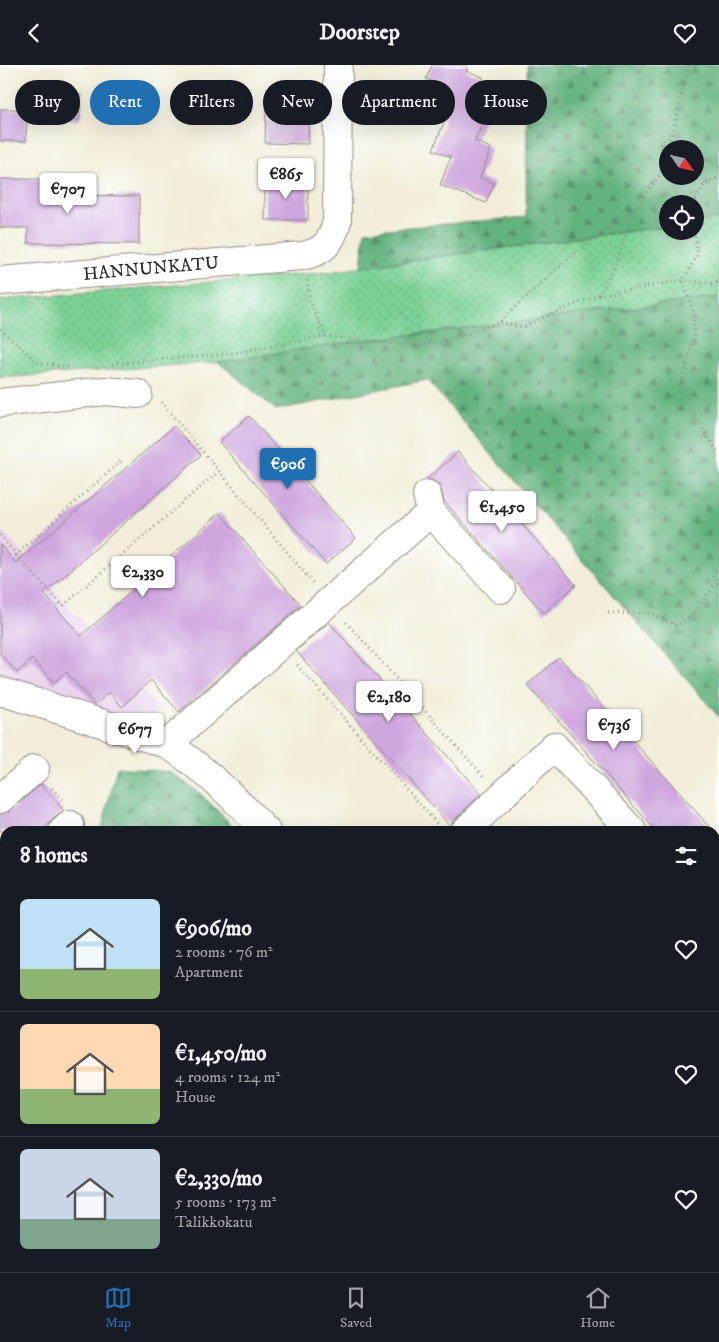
<!DOCTYPE html>
<html lang="en">
<head>
<meta charset="utf-8">
<style>
  body { margin:0; font-family:"IM FELL DW Pica",serif; background:#242831; color:#f1f3f6; height:100vh; display:flex; flex-direction:column; font-size:19px; white-space:nowrap }
  * { box-sizing:border-box; margin:0 }
  p { font-size:16px; color:#9ea1a6 }
  .icon { flex:none; width:28px; height:28px; fill:none; stroke:currentColor; stroke-width:2; stroke-linecap:round; stroke-linejoin:round }
  .map { position:relative; flex:1; overflow:hidden }
  .details { position:absolute; left:0px; top:761px; width:720px; height:446px; display:flex; flex-direction:column; background:#171b24; border-radius:15px 15px 0 0; box-shadow:0 5px 20px #0002 }
  .details>* { flex:none }
  .guide { position:absolute; left:15px; top:15px; width:690px; height:45px; display:flex; gap:10px }
  .needle { width:32px; rotate:124deg }
  .fabs { position:absolute; left:659px; top:75px; display:grid; gap:10px }
  .fabs a { display:grid; place-items:center; width:45px; height:45px; border-radius:50%; background:#171b24; box-shadow:0 5px 20px #0002; font-size:25px }
  .price { position:absolute; translate:-50% -42px; padding:0 11px; border-radius:5px; background:#fff; color:#222; font-size:16px; line-height:32px; filter:drop-shadow(0 1px 2px #0008) }
  .price::after { content:''; position:absolute; left:50%; top:30px; width:15px; height:11px; margin-left:-8px; background:inherit; clip-path:polygon(0 0,100% 0,50% 100%) }
  .price.on { background:#1f6fb2; color:#fff }
  ul { padding:0; list-style:none }
  li { display:flex; align-items:center; gap:15px; height:125px; padding:0 20px }
  li+li { border-top:1px solid #363941 }
  li span { display:grid; place-items:center; flex:none; width:140px; height:100px; border-radius:8px; color:#555 }
  li>.icon { margin-inline-start:auto }
  span .icon { width:60px; height:60px; fill:#fffc; stroke-width:1 }
  li b { font-size:21px }
  h2 { display:flex; justify-content:space-between; align-items:center; height:60px; padding:0 20px; font-size:21px }
  .tag { padding:0 18px; border-radius:22px; background:#171b24; box-shadow:0 5px 20px #0002; font-size:18px; line-height:45px }
  .tag.on { background:#1f6fb2; color:#fff }
  header { display:flex; justify-content:space-between; align-items:center; height:65px; padding:0 20px; background:#171b24; font-size:22px; font-weight:700 }
  .tabs { display:flex; justify-content:space-around; align-items:center; height:70px; border-top:1px solid #363941; background:#171b24; font-size:14px; color:#9ea1a6 }
  .tabs a { display:grid; justify-items:center; gap:2px }
  .tabs .on { color:#1f6fb2 }
  .map>svg:first-child { display:block }
  .built { fill:#ead1ec }
  .grass { fill:url(#grass-dots); stroke:#537e60 }
  .forest { fill:url(#forest-firs); stroke:#486f55; fill-rule:evenodd }
  .building { fill:#cea6de }
  .lines { fill:none; stroke-linecap:round; stroke-linejoin:round }
  .minor-casing { stroke:#8e8c82; stroke-width:30 }
  .path { stroke:#8e8c82; stroke-width:3; stroke-dasharray:1 4; stroke-linecap:butt }
  .minor { stroke:#fff; stroke-width:28 }
  .labels { text-anchor:middle; stroke-width:4; stroke-linejoin:round; paint-order:stroke }
  .street-label { font-size:18px; fill:#2b2b2b; stroke:#fff }
</style>
</head>
<body>
<header><svg class="icon" aria-label="back" viewBox="0 0 24 24"><path d="M15 5l-7 7 7 7"/></svg>Doorstep<svg class="icon" aria-label="heart" viewBox="0 0 24 24"><path d="M12 20l-8-8c-3-5 5-10 8-4 3-6 11-1 8 4z"/></svg></header>
<div class="map">
<svg width="719" height="1207" viewBox="0 0 719 1207">
  <defs>
    <pattern id="grass-dots" width="8" height="8" patternUnits="userSpaceOnUse" patternTransform="scale(1.25)"><rect width="8" height="8" fill="#7bd196"/><path d="M2 2h.1M6 6h.1" fill="none" stroke="#65aa7b" stroke-width="1.8" stroke-linecap="round"/></pattern>
    <pattern id="forest-firs" width="22" height="20" patternUnits="userSpaceOnUse" patternTransform="scale(1.25)"><rect width="22" height="20" fill="#64b37f"/><path d="M5 1l3.5 6h-7zM16 11l3.5 6h-7z" fill="#539268"/></pattern>
  </defs>
  <rect width="100%" height="100%" fill="#fff"/>
  <filter id="ink" filterUnits="userSpaceOnUse"><feTurbulence type="fractalNoise" baseFrequency=".02" numOctaves="2"/><feDisplacementMap in="SourceGraphic" scale="10" xChannelSelector="R" yChannelSelector="G"/><feConvolveMatrix kernelMatrix="1 2 1 2 8 2 1 2 1" color-interpolation-filters="sRGB"/></filter>
  <filter id="wash" filterUnits="userSpaceOnUse"><feTurbulence type="fractalNoise" baseFrequency=".0096" numOctaves="4" result="noise"/><feDisplacementMap in="SourceGraphic" scale="20" xChannelSelector="R" yChannelSelector="G"/><feGaussianBlur stdDeviation="1.12" result="paint"/><feColorMatrix in="noise" values="0 0 0 0 0 0 0 0 0 0 0 0 0 0 0 0 0 1.4 0 .05"/><feComposite in="paint" operator="in"/></filter>
  <g filter="url(#wash)">
    <rect width="100%" height="100%" fill="#f2eed9"/>
    <path class="built" d="M0,463L160,645L143,662L0,613Z"/>
    <path class="grass" d="M719,154V232L351,277L218,297L0,313V235L328,207L667,161L668,166H695V157Z"/>
    <path class="forest" d="M527,0H719V154L695,157V139H668L667,161L361,202L365,166L526,152ZM668,84H695V111H668Z
      M719,232V652L427,315L276,345L218,297L351,277Z
      M117,702L171,707L202,730L238,766H101Z
      M719,960V1207H246L242,1203L715,1202V963Z"/>
    <g id="blocks">
      <path class="building" d="M432,0H468L466,6L483,12L471,42L487,48L475,76L491,83L480,113L494,118L486,138L440,120L451,92L433,85L445,55L430,49L441,20L426,14Z
        M52,29L81,30L80,55H51Z
        M0,44H27L26,76H0Z
        M266,44L309,45L308,79L265,78Z
        M0,114H46V130L139,131V179L28,178V163H0Z
        M265,115H308V155H265Z
        M249,351L356,473L326,499L219,377Z
        M174,361L201,390L44,529L81,571L220,448L301,540L179,647L151,615L122,642L109,627L95,640L66,607L54,618L32,594L17,608L0,589V479L16,498Z
        M458,387L576,520L544,548L444,436L439,420L432,415H426Z
        M329,557L481,729L454,755L450,761L296,586Z
        M559,592L713,766H656L527,620Z
        M41,719L64,746L53,754L43,766H0V749L10,746Z"/>
    </g>
  </g>
  <g filter="url(#ink)">
    <use href="#blocks" fill-opacity="0" stroke="#8e8c82" stroke-width="1"/>
    <g class="lines">
      <g class="minor-casing">
        <path id="minor" d="M0,216L302,191C324,187 332,177 337,156L338,0
          M0,338L105,326L138,329
          M427,430L431,447L501,524
          M0,626L167,679C204,703 236,734 266,766
          M167,679L431,447
          M0,734L35,704
          M63,766L70,760
          M465,766L554,681L632,766
          M0,820L5,816"/>
      </g>
      <path class="path" d="M668,84L689,0
        M693,139L704,120L719,112
        M694,166L698,189L683,215L687,229L693,246L694,273L683,314L690,343L719,389
        M307,215L311,239L325,271
        M599,230L616,198L634,143
        M500,257L523,262L558,246L599,230L683,215L711,219L719,217
        M0,264L38,298L71,302
        M112,299L233,288L325,271L418,281L461,271L499,257L573,190L635,142L664,105L668,87
        M161,337L313,518
        M0,470L16,490L121,396
        M16,490L63,541L219,406
        M608,548H650L677,561L692,550L716,519L719,513
        M346,557L485,713
        M297,600L440,762
        M52,723L63,735
        M715,1119L719,1116
        M320,1202L324,1207
        M692,1202L694,1207
        M405,1207V1202"/>
      <use href="#minor" class="minor"/>
    </g>
  </g>
  <g class="labels">
    <g class="street-label">
      <text transform="translate(151 203) rotate(-5)" y="6">HANNUNKATU</text>
    </g>
  </g>
</svg>
<div class="fabs">
<a><svg class="needle" viewBox="-14 -14 28 28"><path d="M0-13l5 13h-10z" fill="#e53935"/><path d="M0 13l5-13h-10z" fill="#9ea1a6"/></svg></a>
<a><svg class="icon" aria-label="locate" viewBox="0 0 24 24"><circle cx="12" cy="12" r="6"/><path d="M12 2v4M12 18v4M2 12h4M18 12h4"/></svg></a>
</div>
<b class="price" style="left:286px;top:135px">€865</b>
<b class="price" style="left:68px;top:150px">€707</b>
<b class="price on" style="left:288px;top:425px">€906</b>
<b class="price" style="left:502px;top:468px">€1,450</b>
<b class="price" style="left:143px;top:533px">€2,330</b>
<b class="price" style="left:389px;top:658px">€2,180</b>
<b class="price" style="left:614px;top:686px">€736</b>
<b class="price" style="left:135px;top:690px">€677</b>
<div class="guide">
<a class="tag">Buy</a>
<a class="tag on">Rent</a>
<a class="tag">Filters</a>
<a class="tag">New</a>
<a class="tag">Apartment</a>
<a class="tag">House</a>
</div>
<section class="details">
<h2>8 homes<svg class="icon" aria-label="filters" viewBox="0 0 24 24"><path d="M4 7h16M4 17h16"/><circle cx="9" cy="7" r="2"/><circle cx="15" cy="17" r="2"/></svg></h2>
<ul>
<li><span style="background:linear-gradient(#bfe0f5 70%,#8fb573 0)"><svg class="icon" aria-label="home" viewBox="0 0 24 24"><path d="M3 11l9-7 9 7M6 9v11h12V9"/></svg></span><div><b>€906/mo</b><p>2 rooms · 76 m²</p><p>Apartment</p></div><svg class="icon" aria-label="heart" viewBox="0 0 24 24"><path d="M12 20l-8-8c-3-5 5-10 8-4 3-6 11-1 8 4z"/></svg></li>
<li><span style="background:linear-gradient(#ffd9b3 65%,#8fb573 0)"><svg class="icon" aria-label="home" viewBox="0 0 24 24"><path d="M3 11l9-7 9 7M6 9v11h12V9"/></svg></span><div><b>€1,450/mo</b><p>4 rooms · 124 m²</p><p>House</p></div><svg class="icon" aria-label="heart" viewBox="0 0 24 24"><path d="M12 20l-8-8c-3-5 5-10 8-4 3-6 11-1 8 4z"/></svg></li>
<li><span style="background:linear-gradient(#c9d6e8 70%,#7fa58c 0)"><svg class="icon" aria-label="home" viewBox="0 0 24 24"><path d="M3 11l9-7 9 7M6 9v11h12V9"/></svg></span><div><b>€2,330/mo</b><p>5 rooms · 173 m²</p><p>Talikkokatu</p></div><svg class="icon" aria-label="heart" viewBox="0 0 24 24"><path d="M12 20l-8-8c-3-5 5-10 8-4 3-6 11-1 8 4z"/></svg></li>
</ul>
</section>
</div>
<nav class="tabs">
<a class="on"><svg class="icon" aria-label="map" viewBox="0 0 24 24"><path d="M3 6l6-2 6 2 6-2v14l-6 2-6-2-6 2zM9 4v14M15 6v14"/></svg>Map</a>
<a><svg class="icon" aria-label="saved" viewBox="0 0 24 24"><path d="M7 4h10v16l-5-4-5 4z"/></svg>Saved</a>
<a><svg class="icon" aria-label="home" viewBox="0 0 24 24"><path d="M3 11l9-7 9 7M6 9v11h12V9"/></svg>Home</a>
</nav>
</body>
</html>
